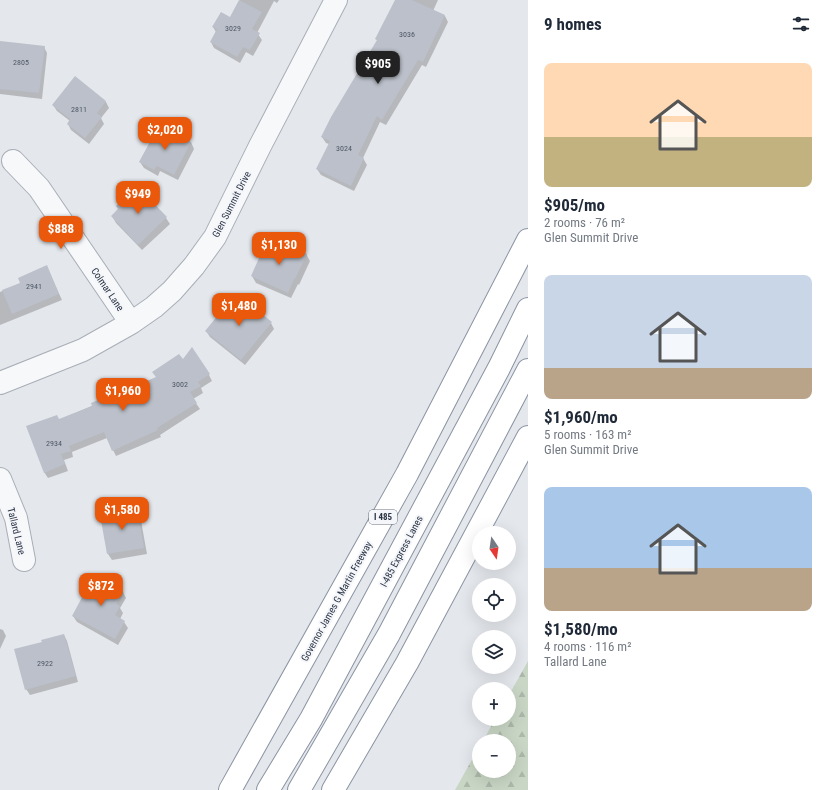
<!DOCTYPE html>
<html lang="en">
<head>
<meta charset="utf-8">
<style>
  body { margin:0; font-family:"Roboto Condensed",sans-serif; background:#f6f6f7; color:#1f2937; height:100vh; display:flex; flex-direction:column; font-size:15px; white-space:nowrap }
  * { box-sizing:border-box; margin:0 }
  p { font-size:13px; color:#747a83 }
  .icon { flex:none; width:22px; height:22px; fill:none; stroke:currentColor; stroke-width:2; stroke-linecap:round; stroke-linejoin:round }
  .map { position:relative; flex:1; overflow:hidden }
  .details { display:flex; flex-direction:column; background:#fff; width:300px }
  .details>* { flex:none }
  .needle { width:26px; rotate:167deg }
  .buttons { position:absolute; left:472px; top:526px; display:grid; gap:8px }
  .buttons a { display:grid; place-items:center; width:44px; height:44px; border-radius:50%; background:#fff; box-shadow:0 4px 16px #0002; font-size:20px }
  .price { position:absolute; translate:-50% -34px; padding:0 9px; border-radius:8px; background:#ea580c; color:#fff; font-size:13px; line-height:26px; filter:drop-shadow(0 1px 2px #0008) }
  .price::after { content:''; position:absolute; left:50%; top:24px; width:12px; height:9px; margin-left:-6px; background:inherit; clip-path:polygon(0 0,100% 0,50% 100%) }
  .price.current { background:#222; color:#fff }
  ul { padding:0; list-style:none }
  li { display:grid; align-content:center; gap:8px; height:212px; padding:0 16px }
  li span { display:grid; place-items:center; height:124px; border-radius:8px; color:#555 }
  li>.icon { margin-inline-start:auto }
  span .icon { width:72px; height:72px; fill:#fffc; stroke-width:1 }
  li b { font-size:17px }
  h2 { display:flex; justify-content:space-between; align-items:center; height:48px; padding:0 16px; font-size:17px }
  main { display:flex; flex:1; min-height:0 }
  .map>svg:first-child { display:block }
  .forest { fill:url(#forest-firs) }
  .shadow { fill:#0003 }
  .building { fill:#bbc0ca }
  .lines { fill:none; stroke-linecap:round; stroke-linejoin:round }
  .minor-casing { stroke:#a9aeb7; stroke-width:24 }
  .motorway-casing { stroke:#8b94a3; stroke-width:24 }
  .minor { stroke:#f7f8fa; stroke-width:22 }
  .motorway { stroke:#fff; stroke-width:22 }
  .labels { text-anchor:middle; stroke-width:4; stroke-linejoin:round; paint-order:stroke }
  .number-label { font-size:8px; fill:#4f5766 }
  .shield { fill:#f4f6f9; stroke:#676e7b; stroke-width:1 }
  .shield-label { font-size:9px; font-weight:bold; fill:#2b3445 }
  .street-label { font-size:10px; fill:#2b3445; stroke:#f4f6f9 }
</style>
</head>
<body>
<main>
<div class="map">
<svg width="528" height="790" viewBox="0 0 528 790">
  <defs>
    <pattern id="forest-firs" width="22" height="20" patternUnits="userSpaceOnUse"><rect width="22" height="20" fill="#c9d6c5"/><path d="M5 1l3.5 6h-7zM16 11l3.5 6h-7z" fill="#adb8ab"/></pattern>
  </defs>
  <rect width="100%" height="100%" fill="#e4e7ec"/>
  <path class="forest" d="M528,661V790H455L479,747V771H509V741H483L495,719H509V695Z"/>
  <path class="shadow" d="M240,0H279L277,3L274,1L257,33L262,40L253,56L246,52L240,63L214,48L211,42L216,32L213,27L230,18Z
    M396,0H438L433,11L445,16L448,22L426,67L422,65L386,125L380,122L363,158L367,165L354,191L321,175L317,169L329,144L326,143L322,137L378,41L376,39Z
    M0,45L44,47L47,53L42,99L0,94Z
    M75,77L106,102L109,108L101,118L104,124L89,144L71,130L68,124L70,121L57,111L53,105Z
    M191,142L194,149L178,180L160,171L158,176L144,168L140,162Z
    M137,187L166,218L170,224L142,250L116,223L112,216Z
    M271,251L306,254L310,261L299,285L298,284L291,298L256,283L252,276Z
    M47,267L62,300L0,325V292L21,283Z
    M271,323L274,329L245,365L210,337L206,331Z
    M183,361L209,375L212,381L201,388L203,393L193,399L200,409L160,435L161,437L116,456L107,438L72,452L73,457L64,460L68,471L48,478L44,472L59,420L157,378Z
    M137,509L140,515L147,554L112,560L108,554Z
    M94,576L123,592L126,598L120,608L123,613L120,619L124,622L128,628L118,645L77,622L73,616Z
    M0,629L3,630L6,636L0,649Z
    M64,635L67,641L78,682L30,695L26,689L43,643Z"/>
  <path class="building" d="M239,0L262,12L252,29L260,33L250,50L243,47L237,57L210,42L217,29L212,27L221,12L230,17Z
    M395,0H412L445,15L423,62L418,60L382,120L377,116L358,155L364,158L351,186L316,169L330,141L321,137L331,117L377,40L375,39Z
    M0,41L45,46L39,93L0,89Z
    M75,76L106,101L97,113L102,117L85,138L67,124L70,119L52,105Z
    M159,125L191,142L174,175L157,166L154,170L139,162Z
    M137,186L167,217L138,245L111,216L118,209L116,206Z
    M275,240L307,254L295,279H294L288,293L251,276L264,247L270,250Z
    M47,265L59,294L12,314L2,290L20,283L18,278Z
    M238,295L272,322L241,360L205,331L219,314L221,315Z
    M192,347L210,374L198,382L201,386L190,392L197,403L157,428L158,430L112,451L104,432L69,446L71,451L61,454L65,464L44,473L26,426L57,415L59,419L92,406L91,403L112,394L113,396L156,377L152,372L179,354L183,359Z
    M137,508L144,548L107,554L100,515Z
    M94,575L123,591L116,604L120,606L115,615L125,621L115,639L72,616Z
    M64,634L76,676L25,690L14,649L42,642L41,640Z"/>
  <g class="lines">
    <g class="minor-casing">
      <path id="minor" d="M13,161L39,188L131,323
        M0,383L83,350L131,323L154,307L172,291L194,266L215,237L260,146L336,0
        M0,479L16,518L24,560"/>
    </g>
    <g class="motorway-casing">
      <path id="motorway" d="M230,790L407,474L528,240
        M268,790L311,719L499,368L528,309
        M299,790L389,634L528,370
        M333,790L407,663L528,437"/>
    </g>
    <use href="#minor" class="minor"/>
    <use href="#motorway" class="motorway"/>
  </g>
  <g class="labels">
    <g class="number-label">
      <text x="233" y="31">3029</text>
      <text x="407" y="37">3036</text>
      <text x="21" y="65">2805</text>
      <text x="79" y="112">2811</text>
      <text x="344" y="151">3024</text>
      <text x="34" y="289">2941</text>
      <text x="180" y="387">3002</text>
      <text x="54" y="446">2934</text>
      <text x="45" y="666">2922</text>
    </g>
    <rect class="shield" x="369" y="510" width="28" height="14" rx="3"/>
    <g class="shield-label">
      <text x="383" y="520">I 485</text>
    </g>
    <g class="street-label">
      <text transform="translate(231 204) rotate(-63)" y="4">Glen Summit Drive</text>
      <text transform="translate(108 289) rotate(56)" y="4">Colmar Lane</text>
      <text transform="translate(17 531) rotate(76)" y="4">Tallard Lane</text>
      <text transform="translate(401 551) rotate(-62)" y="4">I-485 Express Lanes</text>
      <text transform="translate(336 601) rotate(-61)" y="4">Governor James G Martin Freeway</text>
    </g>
  </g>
</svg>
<div class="buttons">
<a><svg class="needle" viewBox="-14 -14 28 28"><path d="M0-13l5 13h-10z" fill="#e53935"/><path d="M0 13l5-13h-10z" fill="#747a83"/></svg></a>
<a><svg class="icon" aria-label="locate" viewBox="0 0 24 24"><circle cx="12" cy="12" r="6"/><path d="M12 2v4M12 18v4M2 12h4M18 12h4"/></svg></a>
<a><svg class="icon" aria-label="layers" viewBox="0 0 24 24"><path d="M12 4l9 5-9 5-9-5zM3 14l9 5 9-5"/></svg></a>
<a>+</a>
<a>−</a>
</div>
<b class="price current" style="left:378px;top:85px">$905</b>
<b class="price" style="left:165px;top:151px">$2,020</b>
<b class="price" style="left:138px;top:215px">$949</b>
<b class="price" style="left:61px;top:250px">$888</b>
<b class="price" style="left:279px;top:266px">$1,130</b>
<b class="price" style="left:239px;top:327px">$1,480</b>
<b class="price" style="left:123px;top:412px">$1,960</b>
<b class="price" style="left:122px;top:531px">$1,580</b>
<b class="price" style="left:101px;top:607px">$872</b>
</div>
<section class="details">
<h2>9 homes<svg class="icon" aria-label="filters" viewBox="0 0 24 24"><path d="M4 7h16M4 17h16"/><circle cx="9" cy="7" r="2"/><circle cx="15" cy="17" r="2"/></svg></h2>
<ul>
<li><span style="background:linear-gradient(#ffd9b3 60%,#c2b280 0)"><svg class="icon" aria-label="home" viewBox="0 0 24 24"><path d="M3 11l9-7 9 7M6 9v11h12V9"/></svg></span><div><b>$905/mo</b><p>2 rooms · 76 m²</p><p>Glen Summit Drive</p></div></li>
<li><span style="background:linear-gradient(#c9d6e8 75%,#b9a48a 0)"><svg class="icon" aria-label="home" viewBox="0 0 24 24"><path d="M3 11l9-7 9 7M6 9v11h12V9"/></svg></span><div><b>$1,960/mo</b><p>5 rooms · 163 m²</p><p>Glen Summit Drive</p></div></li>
<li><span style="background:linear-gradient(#a9c7e8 65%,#b9a48a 0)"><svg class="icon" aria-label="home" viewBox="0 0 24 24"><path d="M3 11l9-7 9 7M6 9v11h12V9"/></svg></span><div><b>$1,580/mo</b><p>4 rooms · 116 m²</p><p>Tallard Lane</p></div></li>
</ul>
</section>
</main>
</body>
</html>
